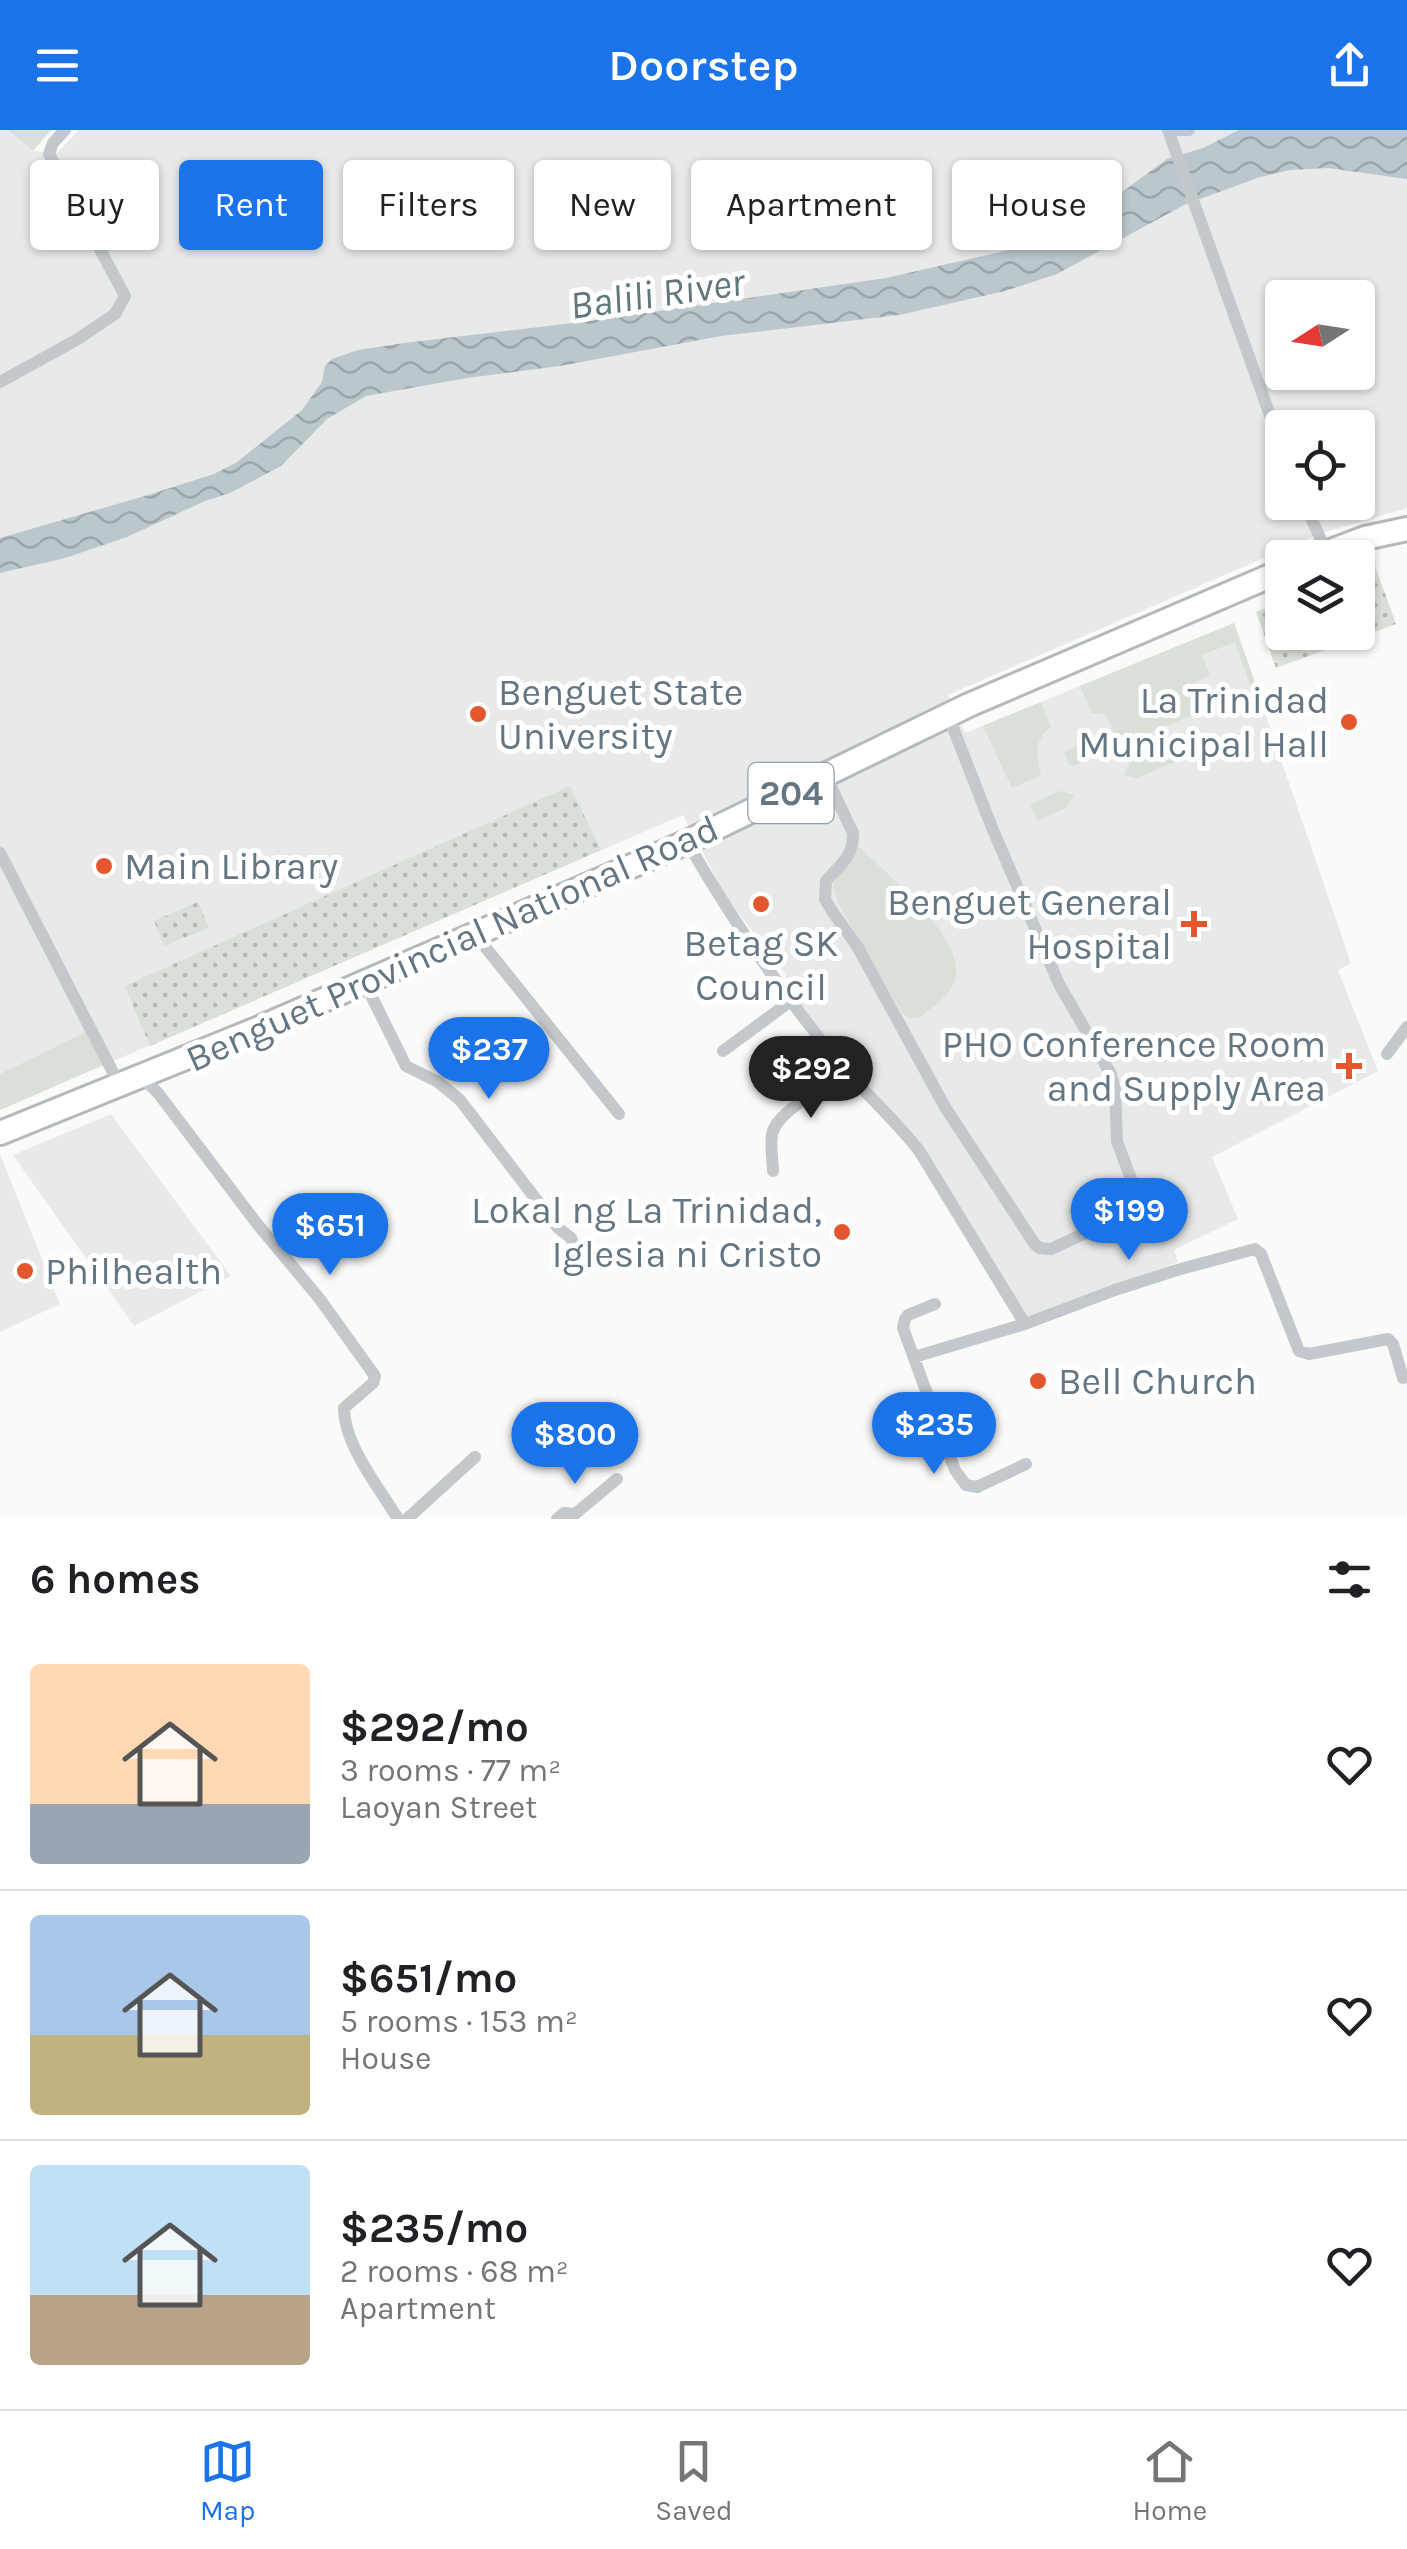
<!DOCTYPE html>
<html lang="en">
<head>
<meta charset="utf-8">
<style>
  body { margin:0; font-family:Karla,sans-serif; background:#f6f6f6; color:#202124; height:100vh; display:flex; flex-direction:column; font-size:38px; white-space:nowrap }
  * { box-sizing:border-box; margin:0 }
  p { font-size:32px; color:#757577 }
  .icon { flex:none; width:55px; height:55px; fill:none; stroke:currentColor; stroke-width:2; stroke-linecap:round; stroke-linejoin:round }
  .map { position:relative; height:1389px; overflow:hidden }
  .side { display:flex; flex-direction:column; background:#fff; flex:1 }
  .side>* { flex:none }
  .banner { position:absolute; left:30px; top:30px; width:1348px; height:90px; display:flex; gap:20px }
  .needle { width:65px; rotate:258deg }
  .buttons { position:absolute; left:1265px; top:150px; display:grid; gap:20px }
  .buttons a { display:grid; place-items:center; width:110px; height:110px; border-radius:10px; background:#fff; box-shadow:0 2px 8px #0004; font-size:50px }
  .price { position:absolute; translate:-50% -85px; padding:0 22px; border-radius:35px; background:#1a73e8; color:#fff; font-size:32px; line-height:65px; filter:drop-shadow(0 2px 5px #0008) }
  .price::after { content:''; position:absolute; left:50%; top:60px; width:30px; height:22px; margin-left:-15px; background:inherit; clip-path:polygon(0 0,100% 0,50% 100%) }
  .price.active { background:#222; color:#fff }
  ul { padding:0; list-style:none }
  li { display:flex; align-items:center; gap:30px; height:250px; padding:0 30px }
  li+li { border-top:2px solid #e0e0e0 }
  li span { display:grid; place-items:center; flex:none; width:280px; height:200px; border-radius:10px; color:#555 }
  li>.icon { margin-inline-start:auto }
  span .icon { width:120px; height:120px; fill:#fffc; stroke-width:1 }
  li b { font-size:42px }
  h2 { display:flex; justify-content:space-between; align-items:center; height:120px; padding:0 30px; font-size:42px }
  .tag { padding:0 35px; border-radius:10px; background:#fff; box-shadow:0 2px 8px #0004; font-size:35px; line-height:90px }
  .tag.active { background:#1a73e8; color:#fff }
  header { display:flex; justify-content:space-between; align-items:center; height:130px; padding:0 30px; background:#1a73e8; color:#fff; font-size:45px; font-weight:600 }
  .menu { display:flex; justify-content:space-around; align-items:center; height:140px; border-top:2px solid #e0e0e0; background:#fff; font-size:28px; color:#757577 }
  .menu a { display:grid; justify-items:center; gap:5px }
  .menu .active { color:#1a73e8 }
  .map>svg:first-child { display:block }
  .built { fill:#e8e9e9; fill-rule:evenodd }
  .green { fill:#dadfd7 }
  .forest { fill:url(#forest-crowns) }
  .park { fill:url(#park-dots) }
  .water { fill:url(#water-waves) }
  .lines { fill:none; stroke-linecap:round; stroke-linejoin:round }
  .highway-casing { stroke:#b4b9bd; stroke-width:28 }
  .street { stroke:#c3c8cc; stroke-width:12 }
  .highway { stroke:#fff; stroke-width:22 }
  .poi-dot { fill:#e4572e; stroke:#fff; stroke-width:4 }
  .labels { text-anchor:middle; stroke-width:10; stroke-linejoin:round; paint-order:stroke }
  .shield { fill:#fff; stroke:#939fa8; stroke-width:2.5 }
  .shield-label { font-size:35px; font-weight:bold; fill:#657683 }
  .poi-label { font-size:38px; fill:#657683; stroke:#fff; text-anchor:start }
  .street-label { font-size:38px; fill:#657683; stroke:#fff }
  .water-label { font-size:40px; font-style:italic; fill:#60757c; stroke:#fff }
</style>
</head>
<body>
<header><svg class="icon" aria-label="menu" viewBox="0 0 24 24"><path d="M4 6h16M4 12h16M4 18h16"/></svg>Doorstep<svg class="icon" aria-label="share" viewBox="0 0 24 24"><path d="M12 15V3M7 8l5-5 5 5M5 13v7h14v-7"/></svg></header>
<div class="map">
<svg width="1407" height="1389" viewBox="0 0 1407 1389">
  <defs>
    <pattern id="forest-crowns" width="20" height="18" patternUnits="userSpaceOnUse" patternTransform="scale(2.5)"><rect width="20" height="18" fill="#dadfd7"/><path d="M2 6a3 3 0 1 1 6 0M12 15a3 3 0 1 1 6 0" fill="none" stroke="#b4b9b4"/></pattern>
    <pattern id="park-dots" width="8" height="8" patternUnits="userSpaceOnUse" patternTransform="scale(2.5)"><rect width="8" height="8" fill="#dadfd7"/><path d="M2 2h.1M6 6h.1" fill="none" stroke="#b4b9b4" stroke-width="1.8" stroke-linecap="round"/></pattern>
    <pattern id="water-waves" width="16" height="10" patternUnits="userSpaceOnUse" patternTransform="scale(2.5)"><rect width="16" height="10" fill="#bbc7cb"/><path d="M0 5q4-4 8 0t8 0" fill="none" stroke="#9ca6aa"/></pattern>
  </defs>
  <rect width="100%" height="100%" fill="#fafaf8"/>
  <path class="built" d="M0,0H8L33,21L57,23L79,0H1407V378L1319,404L948,565L965,603L1234,493L1351,833L1338,840L1378,941L1212,1027L1238,1089L1174,1120L1178,1132L1027,1189L935,1036L850,938L798,870L783,841L725,765L683,685L0,980ZM1282,168H1358V242H1282ZM1282,298H1358V372H1282Z
    M111,984L231,1146L134,1196L13,1025Z
    M0,1024L60,1174L0,1202Z"/>
  <path class="green" d="M1282,178V223L1279,224L1268,181Z
    M1234,493L1257,558L1252,561L1235,512L1202,525L1210,546L1191,554L1196,568L1190,586L1120,615L1106,586L1101,583H1092L1080,556Z
    M1041,572L1051,597C1033,610 1037,626 1041,645L1012,658L983,596Z
    M1099,606L1107,621L1074,636L1069,635L1065,624L1066,620Z
    M1169,616L1175,632L1137,648L1124,645L1130,632Z
    M1060,661L1074,665L1066,678L1037,691L1030,674Z
    M858,716C885,743 977,815 952,857C945,869 929,880 918,888H909L902,883L838,773L833,754Z
    M86,902L103,935L0,980V944Z"/>
  <path class="forest" d="M8,0H51L33,21Z"/>
  <path class="park" d="M1375,436L1396,494L1276,538L1256,482L1282,471V502H1358V443Z
    M570,656L601,720L150,916L125,856Z
    M198,772L209,798L164,816L154,791Z"/>
  <path class="water" d="M1239,0H1407V49L1328,38L1290,40L1260,47L1184,75L1057,144L1005,161L899,185L721,206L560,236L467,248L366,266L327,289L281,336L230,363L205,371L127,407L65,428L0,443V408L148,365L214,344L237,332L302,280L322,252L325,236L332,229L358,220L404,213L589,191L886,148L1009,120L1064,100L1088,87L1167,29L1203,18Z"/>
  <g class="lines">
    <g class="highway-casing">
      <path id="highway" d="M1312,428L1365,408L1407,399
        M0,1003L257,899L687,712L969,575L1282,441"/>
    </g>
    <path class="street" d="M1168,0L1282,319
      M1179,0H1189
      M0,252L78,209L115,184L125,166L49,24L53,13L65,0
      M1304,372L1326,421
      M826,646L853,703C854,726 840,735 826,751L825,769L832,781L857,816L945,977L1034,1113L1039,1118L1051,1119L1133,1081L1138,1075V1068L1117,1011L1115,960L1111,944L1059,854L993,700L948,585
      M687,712C733,791 788,872 847,942C871,969 898,993 920,1022L1025,1194
      M0,723L120,956
      M474,803L619,984
      M365,853L406,936L438,952L460,970L558,1098L571,1108L574,1115
      M723,921L792,870
      M1387,924L1407,897
      M142,947L158,963L258,1095L319,1168L375,1246L373,1253L344,1278C344,1315 380,1359 398,1389
      M773,1041C773,1030 769,1012 773,1001C781,978 828,956 848,943
      M935,1174L908,1185L905,1189L903,1198L955,1340L966,1355L977,1357L1026,1334
      M914,1227L1025,1194L1115,1160L1177,1140L1255,1119L1261,1124L1299,1221L1309,1224L1388,1209L1393,1214L1403,1248
      M407,1389L475,1327
      M557,1389L564,1383L575,1384L617,1349"/>
    <use href="#highway" class="highway"/>
  </g>
  <g class="poi-dot">
    <circle cx="478" cy="584" r="10"/>
    <circle cx="1349" cy="592" r="10"/>
    <circle cx="104" cy="736" r="10"/>
    <circle cx="761" cy="774" r="10"/>
    <path d="M1189 779h10v10h10v10h-10v10h-10v-10h-10v-10h10z"/>
    <path d="M1344 921h10v10h10v10h-10v10h-10v-10h-10v-10h10z"/>
    <circle cx="842" cy="1102" r="10"/>
    <circle cx="25" cy="1141" r="10"/>
    <circle cx="1038" cy="1251" r="10"/>
  </g>
  <g class="labels">
    <rect class="shield" x="748.5" y="633" width="85" height="60" rx="8"/>
    <g class="shield-label">
      <text x="791" y="675">204</text>
    </g>
    <g class="poi-label">
      <text x="498" y="575">Benguet State<tspan x="498" dy="44">University</tspan></text>
      <text x="1329" y="583" text-anchor="end">La Trinidad<tspan x="1329" dy="44">Municipal Hall</tspan></text>
      <text x="124" y="749">Main Library</text>
      <text x="1172" y="785" text-anchor="end">Benguet General<tspan x="1172" dy="44">Hospital</tspan></text>
      <text x="761" y="826" text-anchor="middle">Betag SK<tspan x="761" dy="44">Council</tspan></text>
      <text x="1326" y="927" text-anchor="end">PHO Conference Room<tspan x="1326" dy="44">and Supply Area</tspan></text>
      <text x="822" y="1093" text-anchor="end">Lokal ng La Trinidad,<tspan x="822" dy="44">Iglesia ni Cristo</tspan></text>
      <text x="45" y="1154">Philhealth</text>
      <text x="1058" y="1264">Bell Church</text>
    </g>
    <g class="street-label">
      <text transform="translate(452 813) rotate(-24)" y="13">Benguet Provincial National Road</text>
    </g>
    <g class="water-label">
      <text transform="translate(657 163) rotate(-8)" y="14">Balili River</text>
    </g>
  </g>
</svg>
<div class="buttons">
<a><svg class="needle" viewBox="-14 -14 28 28"><path d="M0-13l5 13h-10z" fill="#e53935"/><path d="M0 13l5-13h-10z" fill="#757577"/></svg></a>
<a><svg class="icon" aria-label="locate" viewBox="0 0 24 24"><circle cx="12" cy="12" r="6"/><path d="M12 2v4M12 18v4M2 12h4M18 12h4"/></svg></a>
<a><svg class="icon" aria-label="layers" viewBox="0 0 24 24"><path d="M12 4l9 5-9 5-9-5zM3 14l9 5 9-5"/></svg></a>
</div>
<b class="price" style="left:489px;top:972px">$237</b>
<b class="price active" style="left:811px;top:991px">$292</b>
<b class="price" style="left:1129px;top:1133px">$199</b>
<b class="price" style="left:330px;top:1148px">$651</b>
<b class="price" style="left:934px;top:1347px">$235</b>
<b class="price" style="left:575px;top:1357px">$800</b>
<div class="banner">
<a class="tag">Buy</a>
<a class="tag active">Rent</a>
<a class="tag">Filters</a>
<a class="tag">New</a>
<a class="tag">Apartment</a>
<a class="tag">House</a>
</div>
</div>
<section class="side">
<h2>6 homes<svg class="icon" aria-label="filters" viewBox="0 0 24 24"><path d="M4 7h16M4 17h16"/><circle cx="9" cy="7" r="2"/><circle cx="15" cy="17" r="2"/></svg></h2>
<ul>
<li><span style="background:linear-gradient(#ffd9b3 70%,#9aa5b1 0)"><svg class="icon" aria-label="home" viewBox="0 0 24 24"><path d="M3 11l9-7 9 7M6 9v11h12V9"/></svg></span><div><b>$292/mo</b><p>3 rooms · 77 m²</p><p>Laoyan Street</p></div><svg class="icon" aria-label="heart" viewBox="0 0 24 24"><path d="M12 20l-8-8c-3-5 5-10 8-4 3-6 11-1 8 4z"/></svg></li>
<li><span style="background:linear-gradient(#a9c7e8 60%,#c2b280 0)"><svg class="icon" aria-label="home" viewBox="0 0 24 24"><path d="M3 11l9-7 9 7M6 9v11h12V9"/></svg></span><div><b>$651/mo</b><p>5 rooms · 153 m²</p><p>House</p></div><svg class="icon" aria-label="heart" viewBox="0 0 24 24"><path d="M12 20l-8-8c-3-5 5-10 8-4 3-6 11-1 8 4z"/></svg></li>
<li><span style="background:linear-gradient(#bfe0f5 65%,#b9a48a 0)"><svg class="icon" aria-label="home" viewBox="0 0 24 24"><path d="M3 11l9-7 9 7M6 9v11h12V9"/></svg></span><div><b>$235/mo</b><p>2 rooms · 68 m²</p><p>Apartment</p></div><svg class="icon" aria-label="heart" viewBox="0 0 24 24"><path d="M12 20l-8-8c-3-5 5-10 8-4 3-6 11-1 8 4z"/></svg></li>
</ul>
</section>
<nav class="menu">
<a class="active"><svg class="icon" aria-label="map" viewBox="0 0 24 24"><path d="M3 6l6-2 6 2 6-2v14l-6 2-6-2-6 2zM9 4v14M15 6v14"/></svg>Map</a>
<a><svg class="icon" aria-label="saved" viewBox="0 0 24 24"><path d="M7 4h10v16l-5-4-5 4z"/></svg>Saved</a>
<a><svg class="icon" aria-label="home" viewBox="0 0 24 24"><path d="M3 11l9-7 9 7M6 9v11h12V9"/></svg>Home</a>
</nav>
</body>
</html>
